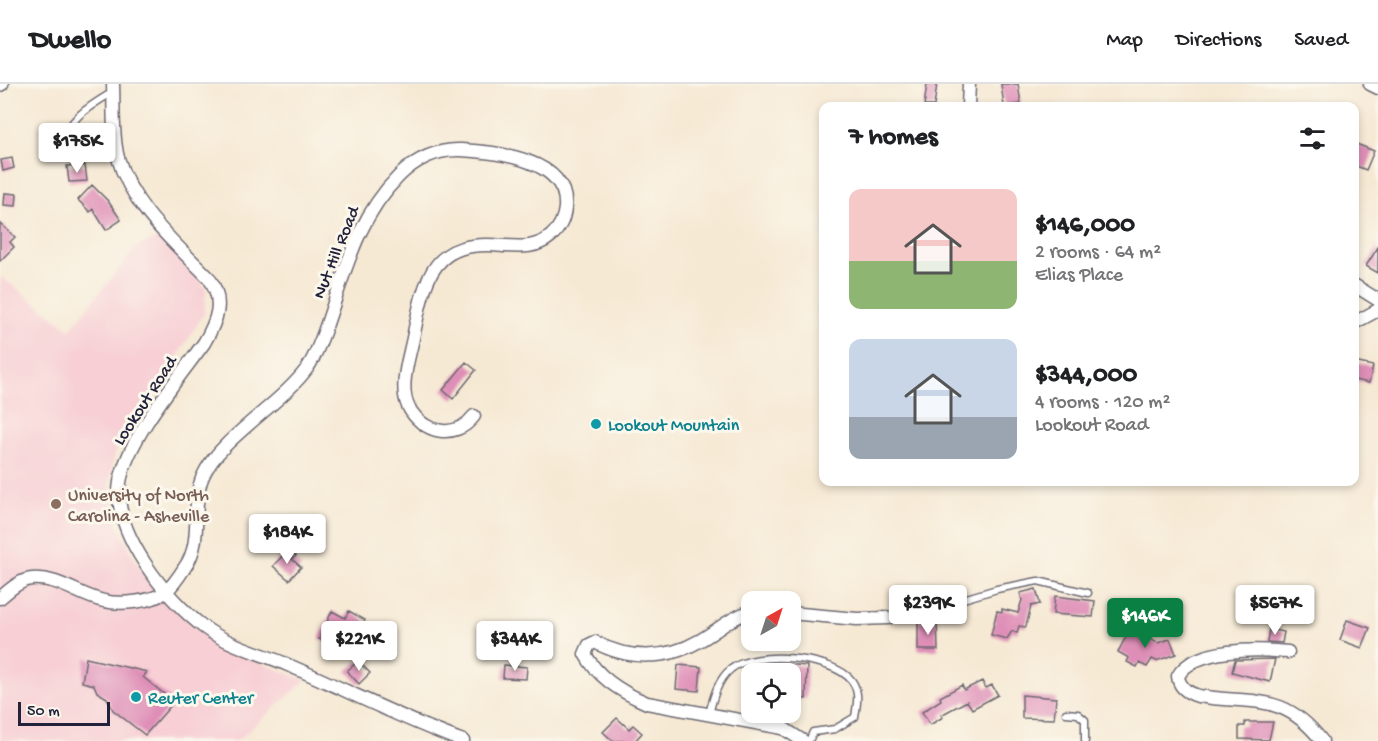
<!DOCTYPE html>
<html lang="en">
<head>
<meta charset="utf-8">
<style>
  body { margin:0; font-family:"Gochi Hand",sans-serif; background:#f2f2f2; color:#202124; height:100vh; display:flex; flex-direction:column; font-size:22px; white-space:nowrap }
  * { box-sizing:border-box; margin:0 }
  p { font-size:20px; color:#757577 }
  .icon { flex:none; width:33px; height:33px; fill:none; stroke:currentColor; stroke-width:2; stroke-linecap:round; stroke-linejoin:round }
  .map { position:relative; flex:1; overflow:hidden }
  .drawer { position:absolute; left:819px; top:18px; width:540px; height:384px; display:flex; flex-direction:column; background:#fff; border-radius:12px; box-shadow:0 3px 9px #0003 }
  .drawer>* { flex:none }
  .needle { width:39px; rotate:39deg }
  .controls { position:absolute; left:741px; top:507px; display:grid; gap:12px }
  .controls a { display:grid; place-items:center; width:60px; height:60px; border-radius:12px; background:#fff; box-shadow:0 3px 9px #0003; font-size:30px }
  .scale { position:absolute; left:18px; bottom:15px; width:92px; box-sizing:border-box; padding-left:6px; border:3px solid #22223b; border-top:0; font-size:16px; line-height:21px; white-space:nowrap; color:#22223b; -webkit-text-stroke:4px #fbf7ec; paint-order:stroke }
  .price { position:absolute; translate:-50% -51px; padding:0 14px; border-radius:6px; background:#fff; color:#222; font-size:20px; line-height:39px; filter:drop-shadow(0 2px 3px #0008) }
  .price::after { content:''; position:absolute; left:50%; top:36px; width:18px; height:14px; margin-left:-9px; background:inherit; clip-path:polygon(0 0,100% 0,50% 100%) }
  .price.active { background:#0b8043; color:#fff }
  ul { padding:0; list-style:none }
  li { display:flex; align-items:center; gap:18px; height:150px; padding:0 30px }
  li span { display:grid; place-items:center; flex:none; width:168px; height:120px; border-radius:12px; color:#555 }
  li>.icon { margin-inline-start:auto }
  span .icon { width:72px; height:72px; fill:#fffc; stroke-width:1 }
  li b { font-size:26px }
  h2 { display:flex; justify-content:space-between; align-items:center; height:72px; padding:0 30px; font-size:26px }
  header { display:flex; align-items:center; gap:36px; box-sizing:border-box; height:84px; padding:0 30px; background:#fff; border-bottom:2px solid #e0e0e0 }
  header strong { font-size:28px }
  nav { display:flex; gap:33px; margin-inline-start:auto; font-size:21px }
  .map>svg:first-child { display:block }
  .built { fill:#f7cfd4 }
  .building { fill:#df8fb7 }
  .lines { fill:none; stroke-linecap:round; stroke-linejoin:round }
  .service-casing { stroke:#6c6871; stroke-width:9 }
  .minor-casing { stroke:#6c6871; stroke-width:15 }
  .service { stroke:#fff; stroke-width:6 }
  .minor { stroke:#fff; stroke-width:12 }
  .culture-dot { fill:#0f9aa8; stroke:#fbf7ec; stroke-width:2 }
  .education-dot { fill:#8d6e63; stroke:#fbf7ec; stroke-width:2 }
  .labels { text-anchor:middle; stroke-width:6; stroke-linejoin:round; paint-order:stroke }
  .street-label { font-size:18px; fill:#22223b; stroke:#fbf7ec }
  .culture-label { font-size:18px; fill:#0d838f; stroke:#fbf7ec; text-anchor:start }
  .education-label { font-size:18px; fill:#785e54; stroke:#fbf7ec; text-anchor:start }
</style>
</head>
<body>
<header>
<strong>Dwello</strong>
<nav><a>Map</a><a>Directions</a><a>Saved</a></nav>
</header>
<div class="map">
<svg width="1378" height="657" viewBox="0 0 1378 657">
  <rect width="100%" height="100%" fill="#fbf7ec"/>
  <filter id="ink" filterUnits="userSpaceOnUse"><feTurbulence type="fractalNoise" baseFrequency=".0167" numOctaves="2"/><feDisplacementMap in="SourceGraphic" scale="12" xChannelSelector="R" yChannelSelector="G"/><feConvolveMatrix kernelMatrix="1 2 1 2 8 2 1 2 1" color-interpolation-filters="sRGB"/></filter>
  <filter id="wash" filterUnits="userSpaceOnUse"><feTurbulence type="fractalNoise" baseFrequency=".008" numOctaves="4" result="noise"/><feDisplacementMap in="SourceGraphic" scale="24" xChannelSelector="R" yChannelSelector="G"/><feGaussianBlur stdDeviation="1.35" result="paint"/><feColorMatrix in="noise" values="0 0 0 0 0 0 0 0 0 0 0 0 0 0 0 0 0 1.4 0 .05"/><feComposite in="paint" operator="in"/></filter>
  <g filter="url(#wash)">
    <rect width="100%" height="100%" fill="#f6e9d4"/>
    <path class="built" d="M161,153L198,192L206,206L204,230L115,369L109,401L117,439L137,479L168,518L221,564L306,596L237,657H0V192L70,245L137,163Z"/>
    <g id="blocks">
      <path class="building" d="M927,0H937L934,22H924Z
        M1001,0H1018L1021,20L1004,22Z
        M1354,59L1374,67L1366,86L1354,81Z
        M12,74L14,84L3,87L1,76Z
        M85,81L87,97L69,98L67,82Z
        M92,101L108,117L121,136L106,146L93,125L90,128L78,116Z
        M5,109L17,110L16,122L4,121Z
        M0,139L15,153L10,158L14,163L0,177Z
        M1378,163V189L1366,182Z
        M466,278L476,286L453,315L443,306Z
        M1354,278L1373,282L1369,299L1354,296Z
        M289,465L296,472L292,475L301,483L289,496L273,482Z
        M1036,505L1040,520L1031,522L1026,543L1019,542L1017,549L1012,547L1007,555L991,551L997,527L1002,528V525L1018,529L1022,516L1020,509Z
        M1055,512L1095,517L1093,533L1053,530Z
        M332,527L345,534L349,527L365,536L360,546L354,543L343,566L319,555Z
        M1347,536L1370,544L1362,564L1340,556Z
        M918,537H937L938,566H918Z
        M1130,545L1158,559L1170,555L1176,570L1156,577L1152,575L1147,583L1139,579L1137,583L1127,578L1129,574L1118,568Z
        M1269,545L1284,548L1282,559L1267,558Z
        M86,574L147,588L143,593L174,618L145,651L113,626L107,614L97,608L94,601L82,598Z
        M1275,575L1270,598L1232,588L1235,576Z
        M358,577L370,589L359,600L347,587Z
        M772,579L807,582L806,615L790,614V590H772Z
        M504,581L527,583L526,595L503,594Z
        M678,581L701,583L699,607L676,605Z
        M982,597L986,604L992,601L998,611L972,625L967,617L941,631L943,633L930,641L922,628L941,616L940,613L962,601L964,606Z
        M1022,611L1056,614L1054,635L1022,634Z
        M617,634L629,645L633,641L642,649L635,657H613L603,648Z
        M1245,638H1273L1269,656L1239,655V642H1245Z"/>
    </g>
  </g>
  <g filter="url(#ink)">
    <use href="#blocks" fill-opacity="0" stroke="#6c6871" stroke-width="1.5"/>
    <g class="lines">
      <g class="service-casing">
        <path id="service" d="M64,72C58,40 89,22 113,8
          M888,534L933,524L997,505L1038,497L1088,509
          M1066,629L1078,630L1085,636V657
          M709,630C713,614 718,595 731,585C754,566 834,572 852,597C860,609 857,619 855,633L835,645L813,648L809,657"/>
      </g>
      <g class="minor-casing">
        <path id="minor" d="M113,0C114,23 112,51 118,74C132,123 175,159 209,194C225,217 217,237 204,259C178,295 128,354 120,398C111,447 167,517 205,544C230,562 261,569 288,581C347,606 402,635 463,657
          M1370,0L1378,4
          M0,1L2,0
          M968,22L969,0
          M1354,201L1378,216
          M1354,239L1378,226
          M0,514C9,506 20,496 32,495C60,493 79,512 104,517C120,521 152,518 165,508C173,502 180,491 185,483C204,456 190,421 203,392C219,355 282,320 308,283C318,268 324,248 330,231C347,180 360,131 399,92C416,75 438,65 461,66C497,68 569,75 565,124C564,135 559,145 551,152C537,164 522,163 504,162C432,154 425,193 413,254C409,274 399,302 408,322C422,349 455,357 474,332
          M752,527C731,533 717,547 699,557C667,576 627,576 595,558L589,561L585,570C598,594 623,609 647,619L783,644L803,657
          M790,529L857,535L888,534
          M1288,568C1259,565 1194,563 1178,592C1179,603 1188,609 1198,612C1253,621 1283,607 1322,657"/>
      </g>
      <use href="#service" class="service"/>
      <use href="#minor" class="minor"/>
    </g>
  </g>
  <g class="culture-dot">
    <circle cx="596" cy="340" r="6"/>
    <circle cx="136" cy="613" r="6"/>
  </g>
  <circle class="education-dot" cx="56" cy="420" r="6"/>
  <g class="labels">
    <g class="street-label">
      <text transform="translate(335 168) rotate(-68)" y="6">Nut Hill Road</text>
      <text transform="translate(144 316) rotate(-57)" y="6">Lookout Road</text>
    </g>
    <g class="culture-label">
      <text x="608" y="346">Lookout Mountain</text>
      <text x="148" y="619">Reuter Center</text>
    </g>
    <g class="education-label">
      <text x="68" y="416">University of North<tspan x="68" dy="21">Carolina - Asheville</tspan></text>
    </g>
  </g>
</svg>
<div class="controls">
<a><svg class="needle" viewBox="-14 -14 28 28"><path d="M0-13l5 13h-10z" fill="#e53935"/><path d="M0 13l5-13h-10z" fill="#757577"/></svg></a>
<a><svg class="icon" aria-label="locate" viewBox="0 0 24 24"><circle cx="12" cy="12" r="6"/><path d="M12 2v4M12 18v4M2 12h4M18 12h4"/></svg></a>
</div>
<div class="scale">50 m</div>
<b class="price" style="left:77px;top:90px">$175K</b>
<b class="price" style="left:287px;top:481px">$184K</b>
<b class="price" style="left:928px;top:552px">$239K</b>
<b class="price" style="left:1275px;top:552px">$567K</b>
<b class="price active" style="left:1145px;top:565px">$146K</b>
<b class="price" style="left:359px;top:588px">$221K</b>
<b class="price" style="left:515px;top:588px">$344K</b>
<section class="drawer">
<h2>7 homes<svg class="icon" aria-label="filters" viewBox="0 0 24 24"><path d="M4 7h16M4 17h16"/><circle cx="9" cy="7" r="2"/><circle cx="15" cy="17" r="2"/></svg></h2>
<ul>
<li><span style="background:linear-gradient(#f6c9c9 60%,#8fb573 0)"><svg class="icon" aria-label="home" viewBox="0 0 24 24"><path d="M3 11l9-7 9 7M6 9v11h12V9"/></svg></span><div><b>$146,000</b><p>2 rooms · 64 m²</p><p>Elias Place</p></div></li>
<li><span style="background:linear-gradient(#c9d6e8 65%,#9aa5b1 0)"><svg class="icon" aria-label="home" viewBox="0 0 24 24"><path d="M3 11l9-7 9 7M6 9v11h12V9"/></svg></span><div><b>$344,000</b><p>4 rooms · 120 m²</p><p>Lookout Road</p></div></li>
</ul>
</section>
</div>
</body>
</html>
